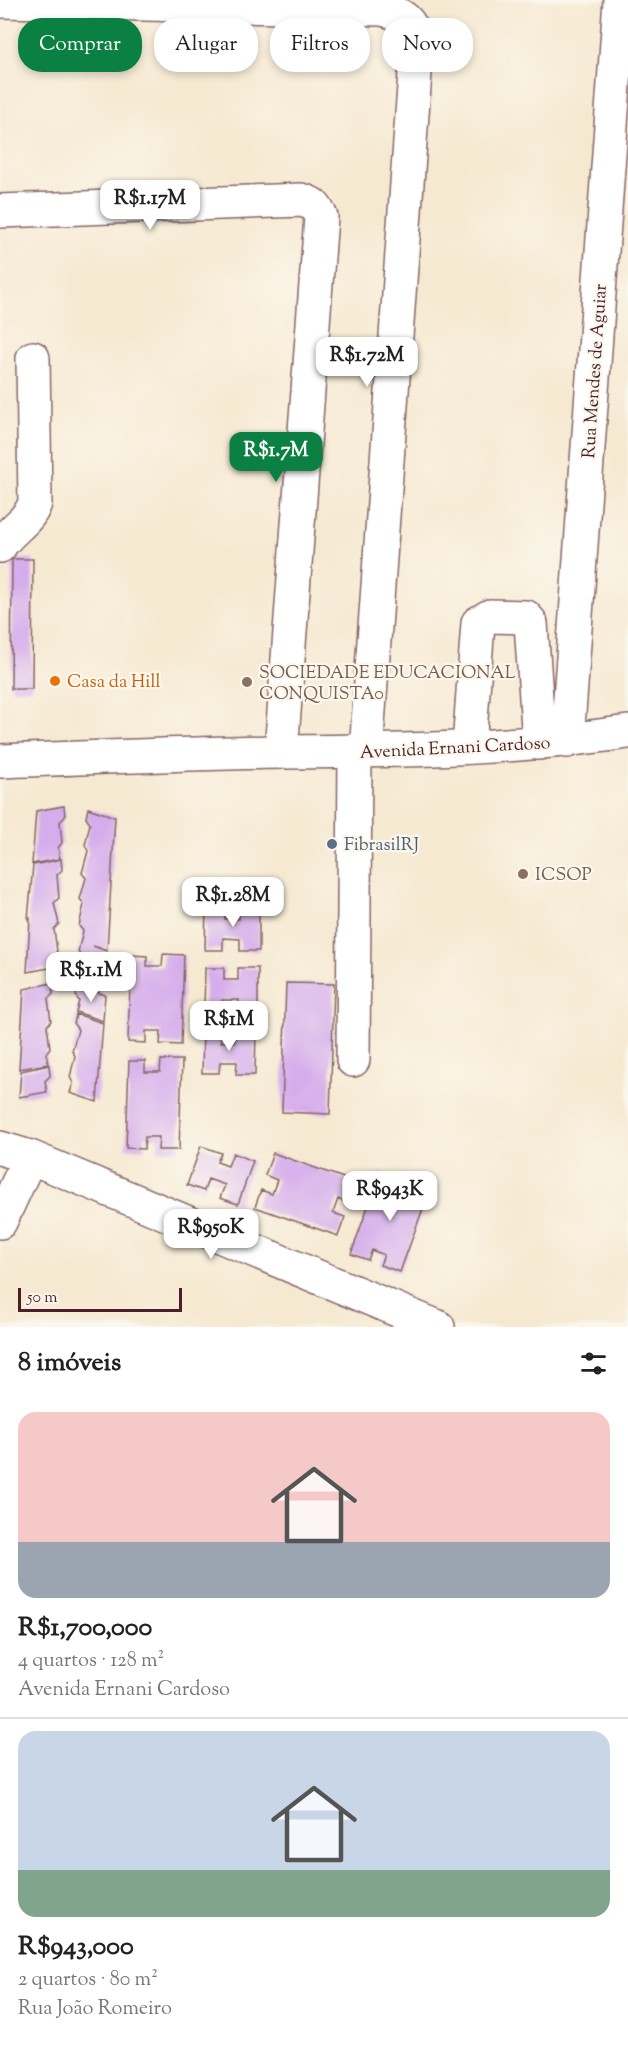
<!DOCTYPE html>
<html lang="pt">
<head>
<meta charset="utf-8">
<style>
  body { margin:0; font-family:"Sorts Mill Goudy",serif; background:#f6f6f6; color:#222; height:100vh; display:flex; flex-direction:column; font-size:22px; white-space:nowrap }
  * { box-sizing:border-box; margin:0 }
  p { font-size:20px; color:#767676 }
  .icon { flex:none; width:33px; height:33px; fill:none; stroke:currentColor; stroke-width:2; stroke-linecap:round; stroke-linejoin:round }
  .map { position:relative; height:1327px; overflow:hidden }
  .sheet { display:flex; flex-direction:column; background:#fff; flex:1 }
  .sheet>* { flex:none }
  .guide { position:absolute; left:18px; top:18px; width:592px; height:54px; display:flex; gap:12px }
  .scale { position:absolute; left:18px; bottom:15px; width:164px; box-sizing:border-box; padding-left:6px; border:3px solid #4a1f2b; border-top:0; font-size:16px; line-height:21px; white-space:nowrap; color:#4a1f2b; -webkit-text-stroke:4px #fbf7ec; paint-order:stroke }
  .price { position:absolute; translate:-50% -51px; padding:0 14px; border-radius:12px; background:#fff; color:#222; font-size:20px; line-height:39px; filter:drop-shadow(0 2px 3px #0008) }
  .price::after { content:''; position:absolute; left:50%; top:36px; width:18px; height:14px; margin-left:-9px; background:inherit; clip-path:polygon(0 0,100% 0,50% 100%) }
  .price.active { background:#0b8043; color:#fff }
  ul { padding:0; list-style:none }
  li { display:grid; align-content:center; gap:12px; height:318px; padding:0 18px }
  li+li { border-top:2px solid #e0e0e0 }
  li span { display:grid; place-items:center; height:186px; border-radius:18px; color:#555 }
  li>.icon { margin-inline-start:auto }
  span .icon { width:108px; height:108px; fill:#fffc; stroke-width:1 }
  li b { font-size:26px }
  h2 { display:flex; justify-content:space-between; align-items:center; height:72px; padding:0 18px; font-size:26px }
  .pill { padding:0 21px; border-radius:24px; background:#fff; box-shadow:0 3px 9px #0003; font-size:21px; line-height:54px }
  .pill.active { background:#0b8043; color:#fff }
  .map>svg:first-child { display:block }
  .building { fill:#d6adec }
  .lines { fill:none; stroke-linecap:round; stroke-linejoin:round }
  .minor-casing { stroke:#866665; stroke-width:36 }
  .major-casing { stroke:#866665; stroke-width:36 }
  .minor { stroke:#fff; stroke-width:33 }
  .major { stroke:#fff; stroke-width:33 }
  .food-dot { fill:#e8710a; stroke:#fbf7ec; stroke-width:2 }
  .education-dot { fill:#8d6e63; stroke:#fbf7ec; stroke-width:2 }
  .service-dot { fill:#5c6f8a; stroke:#fbf7ec; stroke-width:2 }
  .labels { text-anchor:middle; stroke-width:4.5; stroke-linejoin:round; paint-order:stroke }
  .street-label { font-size:18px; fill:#4a1f2b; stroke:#fbf7ec }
  .education-label { font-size:18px; fill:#785e54; stroke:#fbf7ec; text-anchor:start }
  .food-label { font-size:18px; fill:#c56008; stroke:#fbf7ec; text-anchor:start }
  .service-label { font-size:18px; fill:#4e5e75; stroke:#fbf7ec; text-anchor:start }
</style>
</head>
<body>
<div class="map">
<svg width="628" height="1327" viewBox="0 0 628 1327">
  <rect width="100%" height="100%" fill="#fbf7ec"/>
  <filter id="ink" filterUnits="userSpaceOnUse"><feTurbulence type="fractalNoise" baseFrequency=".0167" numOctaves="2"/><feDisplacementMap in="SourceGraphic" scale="12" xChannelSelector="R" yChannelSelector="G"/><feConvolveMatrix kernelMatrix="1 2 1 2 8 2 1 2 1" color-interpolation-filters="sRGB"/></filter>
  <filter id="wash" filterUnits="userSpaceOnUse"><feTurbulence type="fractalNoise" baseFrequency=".008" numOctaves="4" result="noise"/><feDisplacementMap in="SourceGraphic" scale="24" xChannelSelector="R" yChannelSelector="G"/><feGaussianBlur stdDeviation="1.35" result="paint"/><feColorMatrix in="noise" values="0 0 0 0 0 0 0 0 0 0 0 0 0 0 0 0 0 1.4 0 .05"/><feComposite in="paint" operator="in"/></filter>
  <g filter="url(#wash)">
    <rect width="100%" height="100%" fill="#f6e9d2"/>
    <g id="blocks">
      <path class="building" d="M12,559H33L32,689H11Z
        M64,806L65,817L60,822L62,843L58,848L60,859L32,864L36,811Z
        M88,808L115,817L107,950L93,946L107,951L105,977L78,968L82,957L78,952L83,931L79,926L84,904L80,899L86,878L82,873L88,851L85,845L90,824L86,818Z
        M61,859L62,870L57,875L59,898L54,903L59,924L54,929L57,951L53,956L55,967L27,972L30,918L28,919L33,865Z
        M206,906H225V919H239V906H259V951H240V939L223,938V950H205Z
        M163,954L184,955L181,1045L160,1044L161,1031H146V1043L128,1042L131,955L147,956V966H162Z
        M205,968H224V980H238V968H258V1013H239V1000H222V1011H204Z
        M52,983L53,994L48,999L51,1021L47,1026L50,1048L46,1053L48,1064L19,1069L24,989Z
        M286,983L334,984L330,1114L282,1112Z
        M78,985L105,995L103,1021L76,1012L79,1001L76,996Z
        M76,1014L103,1023L97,1102L70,1093L73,1083L70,1077L75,1056L72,1051L78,1030L74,1024Z
        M203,1029L221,1030V1042H235V1029L256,1030L255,1075H236L237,1062H220L219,1073H202Z
        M161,1060H182L179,1150H158L159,1137H145L144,1149L126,1148L129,1061H145V1072H160Z
        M49,1065L50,1076L45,1081L47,1092L19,1097L21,1071Z
        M201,1146L221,1153L217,1162L228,1166L233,1153L253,1161L238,1204L220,1198L225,1185L208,1179L204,1191L187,1185Z
        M273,1153L355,1182L348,1203L338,1199L333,1213L345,1217L338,1236L255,1207L261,1190L272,1194L277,1180L265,1175Z
        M380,1173L397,1179L393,1190L408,1195L412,1183L430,1189L400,1272L380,1265L384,1255L372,1250L368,1260L351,1254Z"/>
    </g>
  </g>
  <g filter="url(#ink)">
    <use href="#blocks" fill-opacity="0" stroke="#866665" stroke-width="1.5"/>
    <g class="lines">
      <g class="minor-casing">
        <path id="minor" d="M0,1L382,9C413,16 415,30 416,59L366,752
          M0,211L301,200C313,203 316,206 321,217L281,752
          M0,546C10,529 29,522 35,503L33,358
          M567,741L620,0
          M469,747L478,623L490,616L526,617L531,623L539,743
          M353,1060L355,752
          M0,1148L30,1157L438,1327
          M0,1222L30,1157"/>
      </g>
      <g class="major-casing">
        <path id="major" d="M0,761C94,758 188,753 283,752C398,751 514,749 628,732"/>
      </g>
      <use href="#minor" class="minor"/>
      <use href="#major" class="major"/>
    </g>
  </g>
  <circle class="food-dot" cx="55" cy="681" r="6"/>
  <g class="education-dot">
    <circle cx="247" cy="682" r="6"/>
    <circle cx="523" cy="874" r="6"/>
  </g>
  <circle class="service-dot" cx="332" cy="844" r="6"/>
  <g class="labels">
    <g class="street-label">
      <text transform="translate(594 371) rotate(-86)" y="6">Rua Mendes de Aguiar</text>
      <text transform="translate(455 747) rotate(-3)" y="6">Avenida Ernani Cardoso</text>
    </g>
    <g class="education-label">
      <text x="259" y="678">SOCIEDADE EDUCACIONAL<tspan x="259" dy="21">CONQUISTA0</tspan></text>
      <text x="535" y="880">ICSOP</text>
    </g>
    <g class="food-label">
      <text x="67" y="687">Casa da Hill</text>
    </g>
    <g class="service-label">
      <text x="344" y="850">FibrasilRJ</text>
    </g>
  </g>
</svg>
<div class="scale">50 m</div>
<b class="price" style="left:150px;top:231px">R$1.17M</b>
<b class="price" style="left:367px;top:388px">R$1.72M</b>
<b class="price active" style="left:276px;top:483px">R$1.7M</b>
<b class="price" style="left:233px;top:928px">R$1.28M</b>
<b class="price" style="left:91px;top:1003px">R$1.1M</b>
<b class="price" style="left:229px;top:1052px">R$1M</b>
<b class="price" style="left:390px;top:1222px">R$943K</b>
<b class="price" style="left:211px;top:1260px">R$950K</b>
<div class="guide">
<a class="pill active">Comprar</a>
<a class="pill">Alugar</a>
<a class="pill">Filtros</a>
<a class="pill">Novo</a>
</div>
</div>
<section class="sheet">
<h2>8 imóveis<svg class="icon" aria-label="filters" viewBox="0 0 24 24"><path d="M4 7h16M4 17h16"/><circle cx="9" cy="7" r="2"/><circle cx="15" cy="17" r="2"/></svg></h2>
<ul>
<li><span style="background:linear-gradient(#f6c9c9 70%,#9aa5b1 0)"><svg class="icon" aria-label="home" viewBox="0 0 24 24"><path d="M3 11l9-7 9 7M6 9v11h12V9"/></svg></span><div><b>R$1,700,000</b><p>4 quartos · 128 m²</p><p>Avenida Ernani Cardoso</p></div></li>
<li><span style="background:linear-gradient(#c9d6e8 75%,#7fa58c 0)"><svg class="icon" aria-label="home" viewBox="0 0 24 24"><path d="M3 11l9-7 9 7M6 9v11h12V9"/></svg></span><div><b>R$943,000</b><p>2 quartos · 80 m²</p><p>Rua João Romeiro</p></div></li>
</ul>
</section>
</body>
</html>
